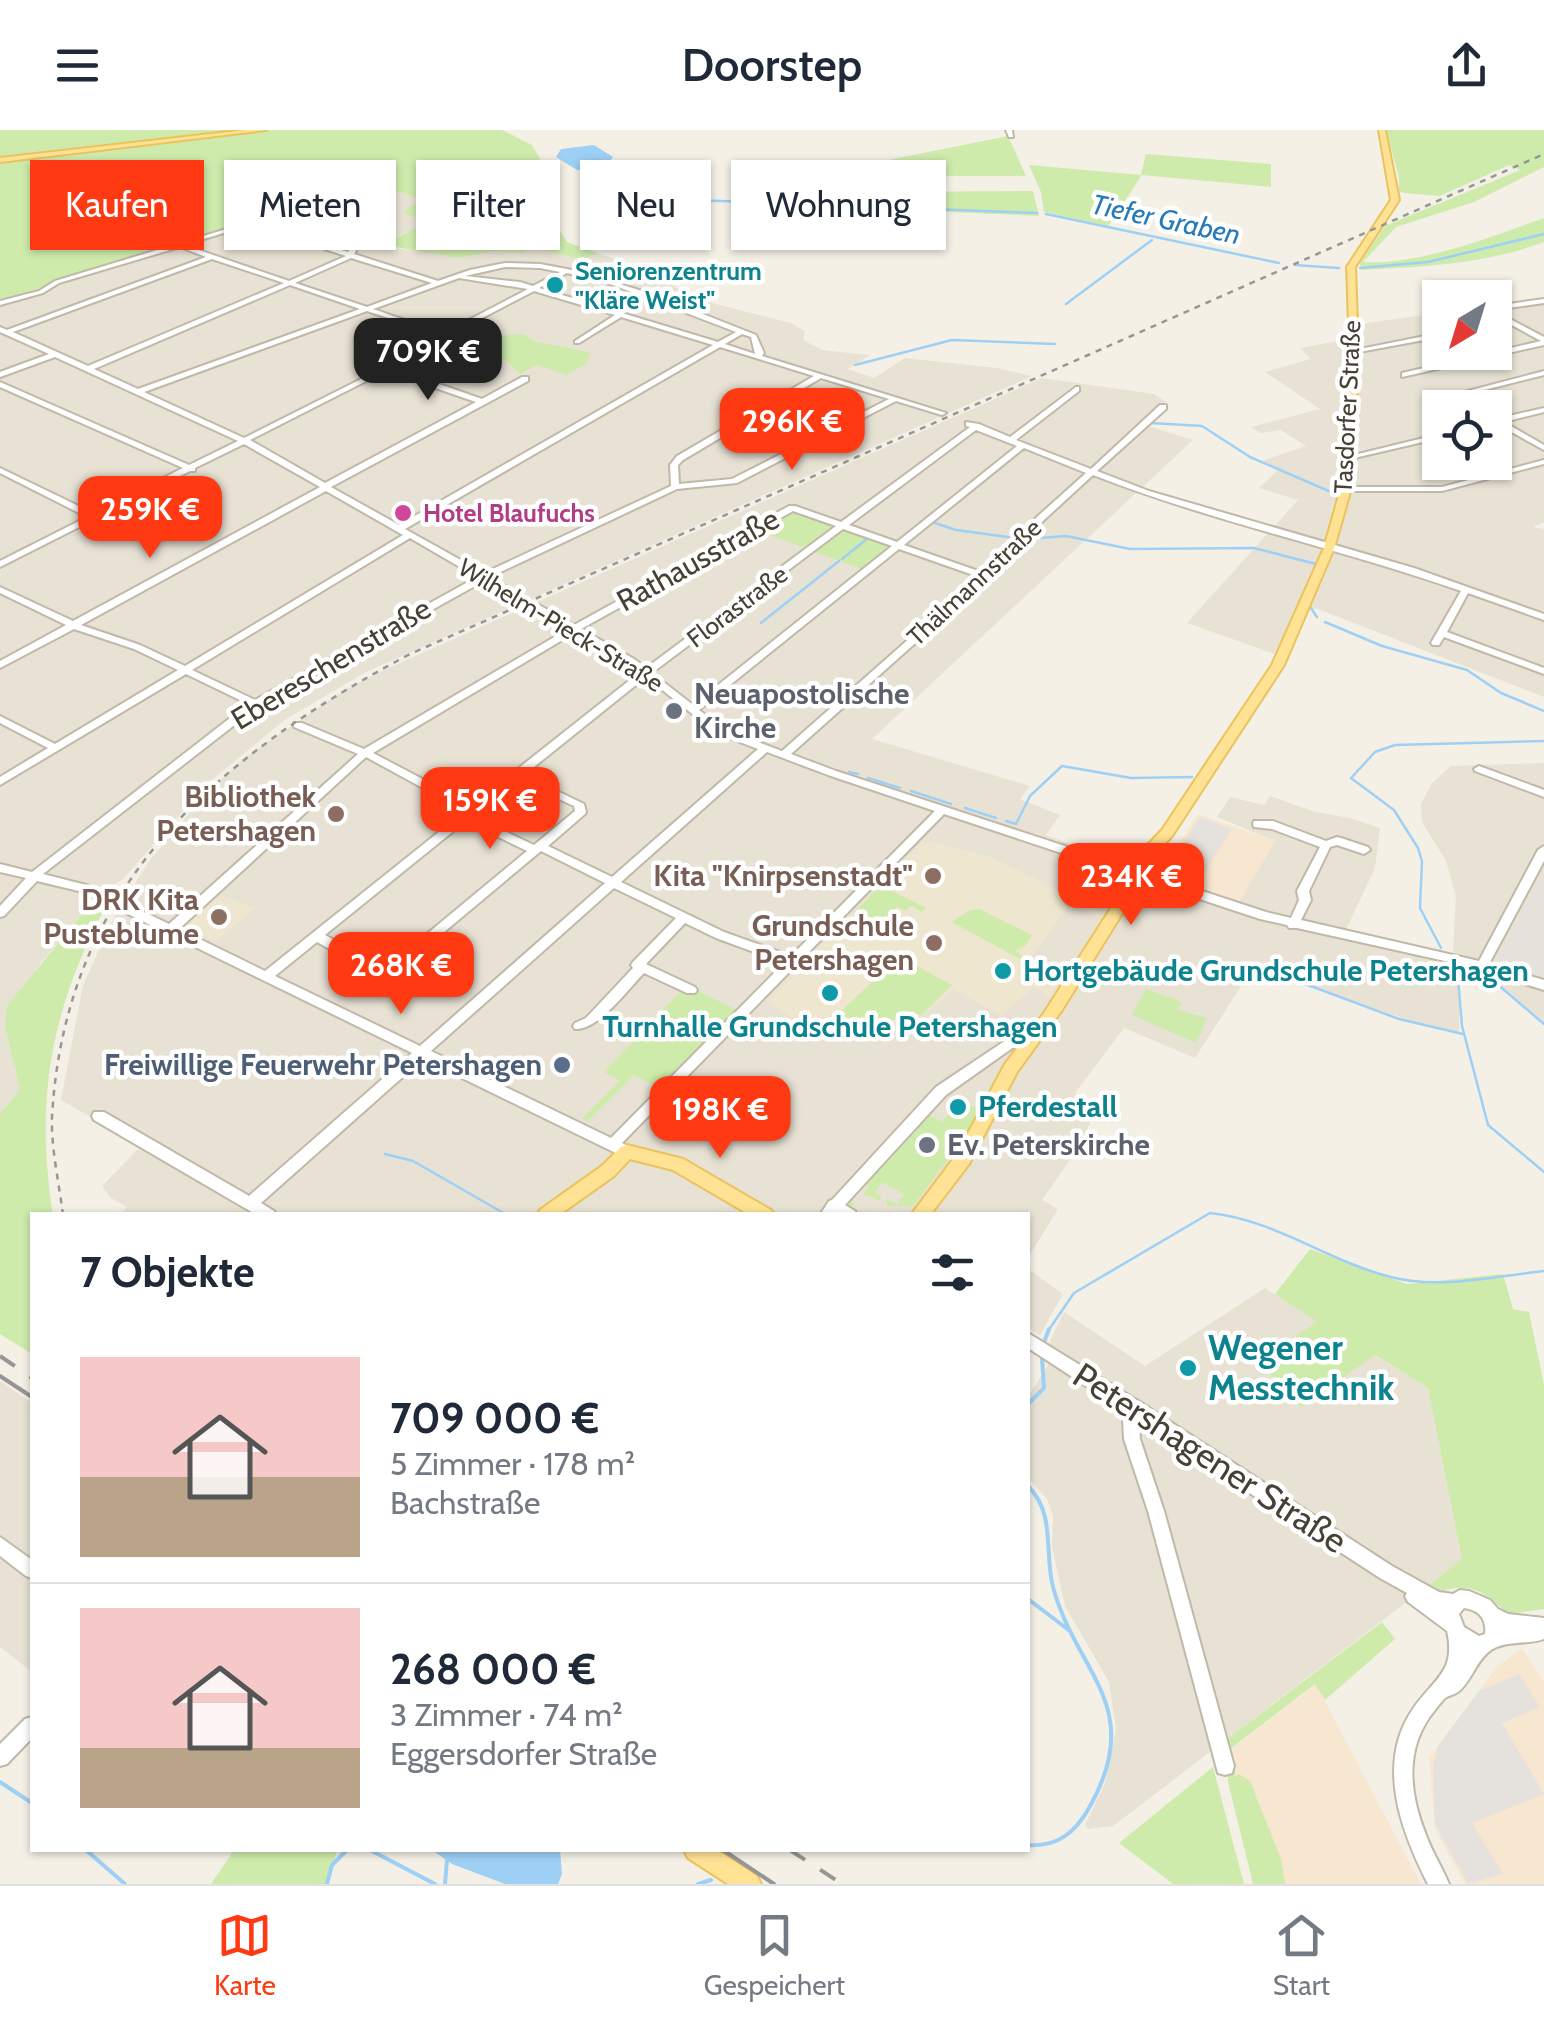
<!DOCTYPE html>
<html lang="de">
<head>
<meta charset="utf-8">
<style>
  body { margin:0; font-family:Cabin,sans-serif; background:#f2f2f3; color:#1f2937; height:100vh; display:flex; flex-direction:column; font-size:38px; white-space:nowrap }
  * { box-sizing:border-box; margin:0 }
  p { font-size:32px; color:#747a83 }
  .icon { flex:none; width:55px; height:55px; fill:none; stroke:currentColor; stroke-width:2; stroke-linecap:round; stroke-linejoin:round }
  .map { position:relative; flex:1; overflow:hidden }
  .drawer { position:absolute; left:30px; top:1082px; width:1000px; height:640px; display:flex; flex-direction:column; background:#fff; border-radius:0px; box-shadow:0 2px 8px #0004 }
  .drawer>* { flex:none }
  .guide { position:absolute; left:30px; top:30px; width:1000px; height:90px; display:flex; gap:20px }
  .needle { width:65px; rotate:218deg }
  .buttons { position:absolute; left:1422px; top:150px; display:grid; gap:20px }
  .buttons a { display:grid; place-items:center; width:90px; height:90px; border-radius:0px; background:#fff; box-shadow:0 2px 8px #0004; font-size:50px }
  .price { position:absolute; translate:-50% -85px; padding:0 22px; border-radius:20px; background:#ff3a12; color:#fff; font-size:32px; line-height:65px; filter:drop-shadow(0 2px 5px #0008) }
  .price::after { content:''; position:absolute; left:50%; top:60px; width:30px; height:22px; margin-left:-15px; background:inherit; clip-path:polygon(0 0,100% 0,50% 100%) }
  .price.current { background:#222; color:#fff }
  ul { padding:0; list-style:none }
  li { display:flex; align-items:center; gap:30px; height:250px; padding:0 50px }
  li+li { border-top:2px solid #e0e1e3 }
  li span { display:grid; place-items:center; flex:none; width:280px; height:200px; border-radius:0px; color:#555 }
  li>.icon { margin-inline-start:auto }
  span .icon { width:120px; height:120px; fill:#fffc; stroke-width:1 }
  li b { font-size:42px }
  h2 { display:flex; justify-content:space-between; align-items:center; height:120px; padding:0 50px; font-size:42px }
  .pill { padding:0 35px; border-radius:0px; background:#fff; box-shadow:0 2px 8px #0004; font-size:35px; line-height:90px }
  .pill.current { background:#ff3a12; color:#fff }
  header { display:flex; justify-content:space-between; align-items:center; height:130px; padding:0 50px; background:#fff; font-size:45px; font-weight:600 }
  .tab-bar { display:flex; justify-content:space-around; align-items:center; height:140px; border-top:2px solid #e0e1e3; background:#fff; font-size:28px; color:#747a83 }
  .tab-bar a { display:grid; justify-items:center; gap:5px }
  .tab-bar .current { color:#ff3a12 }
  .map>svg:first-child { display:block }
  .residential { fill:#e8e2d4; fill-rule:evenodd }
  .commercial { fill:#f7e7d0 }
  .industrial { fill:#e6e1db }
  .education { fill:#eee6cf }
  .green { fill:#ceebac }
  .parking { fill:#e5e2de }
  .water { fill:#9ed0f5 }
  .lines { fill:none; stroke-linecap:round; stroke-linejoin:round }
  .stream-far1 { stroke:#9ed0f5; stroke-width:2.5 }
  .stream { stroke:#9ed0f5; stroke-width:4 }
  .minor-casing { stroke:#c0b8a8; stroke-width:4 }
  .major-casing { stroke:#ebc35d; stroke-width:4 }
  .minor { fill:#fff; fill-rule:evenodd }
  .major { fill:#ffe294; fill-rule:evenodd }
  .tram { stroke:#969696; stroke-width:4 }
  .rail-far1 { stroke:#969696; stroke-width:2.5; stroke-dasharray:6 6; stroke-linecap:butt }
  .rail { stroke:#969696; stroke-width:4; stroke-dasharray:18 18; stroke-linecap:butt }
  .culture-dot { fill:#0f9aa8; stroke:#fff; stroke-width:4 }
  .hotel-dot { fill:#d1479c; stroke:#fff; stroke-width:4 }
  .worship-dot { fill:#6b7280; stroke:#fff; stroke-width:4 }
  .education-dot { fill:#8d6e63; stroke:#fff; stroke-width:4 }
  .service-dot { fill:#5c6f8a; stroke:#fff; stroke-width:4 }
  .labels { text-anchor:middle; stroke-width:9; stroke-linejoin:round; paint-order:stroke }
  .far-culture-label { font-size:25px; font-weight:bold; fill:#0d838f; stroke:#fff; text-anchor:start }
  .far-street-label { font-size:25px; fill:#474035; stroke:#fff }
  .far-hotel-label { font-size:25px; font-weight:bold; fill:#b23c85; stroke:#fff; text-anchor:start }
  .far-water-label { font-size:28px; font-style:italic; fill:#277aba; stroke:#fff }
  .street-label { font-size:30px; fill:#474035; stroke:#fff }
  .worship-label { font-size:30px; font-weight:bold; fill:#5b616d; stroke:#fff; text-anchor:start }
  .education-label { font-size:30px; font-weight:bold; fill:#785e54; stroke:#fff; text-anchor:end }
  .culture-label { font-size:30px; font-weight:bold; fill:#0d838f; stroke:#fff; text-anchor:start }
  .service-label { font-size:30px; font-weight:bold; fill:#4e5e75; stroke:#fff; text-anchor:end }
  .near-culture-label { font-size:35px; font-weight:bold; fill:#0d838f; stroke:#fff; text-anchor:start }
  .near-street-label { font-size:35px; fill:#474035; stroke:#fff }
</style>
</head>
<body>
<header><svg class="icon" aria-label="menu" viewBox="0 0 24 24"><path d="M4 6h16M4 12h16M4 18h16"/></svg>Doorstep<svg class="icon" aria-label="share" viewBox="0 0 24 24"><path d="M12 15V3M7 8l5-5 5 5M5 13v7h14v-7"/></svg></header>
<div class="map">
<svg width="1544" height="1754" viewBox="0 0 1544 1754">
  <rect width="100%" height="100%" fill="#f4f0e6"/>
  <path class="residential" d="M381,55L423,70L403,82L427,92L387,112L396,119L426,120L459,128L494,121L522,123L525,116L582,130L597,123L642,138L696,169L791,193L805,201L803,210L822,220L870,225L848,239L874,248L905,228L997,238L1032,246L366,542L286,589L207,654L123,749L98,764L41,833L5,897L20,959L0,984V172L67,148Z
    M1544,168V392L1533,397L1544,399V567L1318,479L1299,476L1275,524L1187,493L1298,370L1259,358L1279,339L1262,331L1306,316L1281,300L1260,303L1251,297L1320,279L1265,242L1311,229L1300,218L1343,210L1345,196L1440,183V222H1495V175ZM1440,278H1495V332H1440Z
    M1042,248L1154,264L1166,272L1141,294L1193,310L872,609L1030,656L1020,669L1060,685L1046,705L1136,738L1140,745L1239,771L1275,711L1217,687L1230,667L1264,675L1270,666L1315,682L1350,688L1380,698L1375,738L1344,804L1455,828L1459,843V902L1428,897L1254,836L1195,928L1124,898L1075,963L1097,976L1081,1014L1042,1070L1058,1079L1028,1128V1085H120L127,1077L111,1068L102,1056L141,1016L61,970L83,855L116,783L150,730L204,666L244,628L343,561L386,539Z
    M1544,633V892L1493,850L1490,835L1453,822L1456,766L1446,731L1422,692L1421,674L1432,653L1451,636Z
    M1028,1139L1063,1164L1040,1205L1028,1198Z
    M1265,1158L1428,1258L1463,1429L1113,1696L1088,1699L1085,1695L1105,1653L1116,1599L1109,1552L1065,1476L1052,1416L1053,1386L1047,1369L1028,1348V1267L1048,1235L1050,1211L1064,1182L1145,1236Z
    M0,1251L32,1273V1542L0,1517Z"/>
  <path class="commercial" d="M1198,684L1275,711L1240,771L1160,747L1176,732L1169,729Z
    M1522,1518L1544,1552V1754H1465L1435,1699L1429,1628L1497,1537Z
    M1316,1554L1384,1684L1421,1754H1267L1229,1621Z"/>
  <path class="industrial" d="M1544,741V850L1493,836Z"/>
  <path class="education" d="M923,710L989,726L1106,783L1101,789L1069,774L1027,834L1060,852L1050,866L1033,857L1002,886L953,859L915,893L884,892L867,912L841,891L823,907L767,872Z
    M219,765L255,778L215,812L184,797Z"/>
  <path class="green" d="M0,0H502L532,15L543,34L546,79L567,112L597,123L583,130L526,116L522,123L494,121L459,128L384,115L426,92L402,82L422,70L381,55L67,148L0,172Z
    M1386,0H1544V37L1474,72L1396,97L1363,132C1418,136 1493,106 1544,88V112C1487,134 1421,137 1361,140L1360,133L1385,96L1520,40L1509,35L1440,66L1404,63L1399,61V47Z
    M1008,6L1026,46H888L892,62L1033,61L1039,86L900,80L813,63L733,61Z
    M1146,24L1271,34V57L1142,45L1108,96L1044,82L1041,62L1029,35L1141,45Z
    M419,199L472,208L524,204L536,212L590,222L587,233L567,245L537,235L520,244L506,230L405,232L376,228L385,216Z
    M796,382L838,394L806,418L756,400Z
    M843,397L896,415L865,440L812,421Z
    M880,755L926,778L922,782L911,776L906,781L897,777L889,785L896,789L889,796L894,799L891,802L854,783Z
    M91,773L104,780C50,882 35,971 53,1085H32V1224L0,1204V984L20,959L5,897L7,876Z
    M979,779L1032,805L1025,816L1015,821L1023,826L1020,829L952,792L968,781Z
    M895,831L905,836L913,834L952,855L921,886L913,881C900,892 886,888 874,900L854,894L840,882Z
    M694,859L737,880L660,958L634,945L588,991L582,988L620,951L604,942L682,860L689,863Z
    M1146,859L1182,872L1178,880L1207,888L1196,913L1132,885Z
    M960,969L980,980L966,1006L913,1076H887L886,1069L897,1074L904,1064L882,1052L875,1062L882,1067L879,1070L864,1065L868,1056L860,1053L849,1070L855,1073L850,1079L841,1071L927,984L942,992Z
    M1310,1119L1407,1154L1503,1144L1513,1179L1529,1182L1544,1255V1479L1508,1484C1486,1463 1469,1450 1439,1463L1428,1456L1462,1429L1428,1258L1375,1225L1301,1277L1258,1231L1317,1192L1275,1164Z
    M1382,1492L1395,1509L1325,1570L1315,1554L1229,1620L1236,1647L1239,1644L1250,1651L1281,1729L1285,1754H1253L1228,1652L1226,1610Z
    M1213,1637L1244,1754H1173L1119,1713Z
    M234,1720H337L328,1754H211Z"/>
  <path class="parking" d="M1200,687L1232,699L1196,756L1169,746L1178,733L1172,730Z
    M1519,1544L1540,1577L1502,1593L1544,1664L1472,1693L1503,1744L1468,1754L1435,1694L1433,1637L1438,1616L1479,1561Z"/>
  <path class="water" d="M594,15L613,27L606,37L577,40L556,27L561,19Z
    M432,1720H560L562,1744L558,1754H505L452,1734Z"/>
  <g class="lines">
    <path class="stream-far1" d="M598,38L662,69L869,76
      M875,77L1037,83
      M1046,84L1279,133
      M1295,135L1339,138
      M1360,138L1428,132L1544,104
      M1066,174L1152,110
      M855,235L952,210L1055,214
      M1151,293L1202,296L1250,327L1338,365
      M932,392L956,400L1015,408
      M1026,409L1066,406L1130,419L1254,418L1316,434L1312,445
      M842,429L868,408
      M1311,478L1317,487
      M1325,492L1382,516L1467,540L1501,563L1544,581
      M761,493L839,431
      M849,642L858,644
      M868,648L900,658
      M911,661L951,674
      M965,678L996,688
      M1006,691L1016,694L1030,666L1062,636L1131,648L1192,647
      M1441,818L1420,778L1422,731L1418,718L1394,680L1351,648L1375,622L1395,615L1544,611
      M1457,836L1462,896L1488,995L1544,1042
      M1460,839L1490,848L1544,894
      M1289,848L1399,889L1463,904
      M385,1024L413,1031L507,1085
      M1048,1201L1074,1163L1210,1083C1276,1090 1327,1131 1391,1147C1441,1160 1494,1146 1544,1141"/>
    <path class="stream" d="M1043,1215L1049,1199
      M1028,1274L1044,1258L1042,1228
      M1028,1356C1056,1384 1044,1423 1053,1457C1076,1543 1147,1576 1089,1678C1075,1703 1057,1717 1028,1715
      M1028,1469L1070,1501
      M0,1652L32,1673
      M86,1720L125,1754
      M370,1720L435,1754
      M327,1754L332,1735L347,1720
      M445,1754L447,1730
      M698,1754L711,1750"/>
    <g class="minor-casing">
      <path id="minor" d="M1006,0H1012L1013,7H1009Z
        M368,56L370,59L338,69L378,84L354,124L438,151L470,140L505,133L540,134L577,141L655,165L756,205L764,223L762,226L946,283L942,285L896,271L737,353L677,359L490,447L574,495L789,376H795L841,392L970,297L966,296V292L979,294L1010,307L1076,257H1079V261L1016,310L1091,339L1160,275H1166V279L1097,341L1149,361L1414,438L1544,484V490L1468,463L1447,502L1544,538V544L1444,507L1439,515H1433L1431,513L1461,461C1339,418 1213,392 1093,345L1044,390L1004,434L791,624L836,641L1266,782L1291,788L1299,770L1297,761L1320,717L1272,699L1254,697L1253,694L1254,691H1273L1326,711L1337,707L1341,708L1368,717L1370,720L1364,724L1337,715L1330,717L1309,761L1311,770L1301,790L1479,831L1538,720L1544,716V731L1489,834L1544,850V860L1463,835L1297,798H1289L1287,795L1260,789L944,684L622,1013L632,1018L634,1022L632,1026L627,1028L622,1026L423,929L261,1073L274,1081L276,1085H257L94,990L92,986L94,982H104L249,1066L412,923L83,762L37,751L4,786L0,787V776L26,748L0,742V734L32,742L248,574L186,544L0,655V647L48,618L0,593V586L55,614L178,540L134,519L74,499L0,538V531L66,495L0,463V457L73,491L320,357L244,314L195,338V341H190L0,437V431L87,387L0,343V338L93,383L183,338L0,257V252L189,335L238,311L55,227L0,247V242L49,224L0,202V197L7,200L206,127L180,117L59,153L43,163L0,175V171L39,161L55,151ZM332,71L372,85L348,122L257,94ZM250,95L346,126L289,151L184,115ZM351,128L432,153L367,177L295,153ZM212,129L284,153L88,236L13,202ZM505,137L540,138L560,142L533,156L520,152L465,146ZM567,143L613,155L736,202L718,212L539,158ZM459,148L528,159L459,195C431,202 400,188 373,179ZM290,155L360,179L138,259L94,239ZM534,161L615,185L575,211V213H579L621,187L713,215L399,395L331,357L528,251V247H522L482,269L396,239H381L244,308L144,262L367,181L409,195L448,202L463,198ZM742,204L751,207L755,224L725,214ZM720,217L814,246L677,326L670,335L671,356L484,443L405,399ZM382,243H392L476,272L325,353L250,310ZM821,248L889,269L732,349L679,354L678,335L683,330ZM976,300L1017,316L897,412L849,395ZM1024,318L1086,343L1038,386L984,443L904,415ZM326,361L403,405L185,536L140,515L81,495ZM793,381L836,396L646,538L634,529L581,499ZM843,399L892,416L693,575L652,543ZM410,408L477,447L255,570L192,540ZM899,419L979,447L782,621L724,599L699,580ZM484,451L568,499L364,619L302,593H294V597L358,624L169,794L90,756L43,744L259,576ZM574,503L628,533L640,542L472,675L373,623ZM646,547L716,603L758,619L612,747L548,716L585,684L586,682L584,674L524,645ZM767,622L828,645L935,681L791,826L724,802L621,752ZM366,627L465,681L265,841L179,799ZM518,650L574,676L575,681L534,715L473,686ZM466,691L527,721L387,837H382L325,805ZM541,721L605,753L420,916L275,846L317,812L376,845L394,844ZM614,758L676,788L633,832L631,835L633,838L586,888L575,893L573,896L575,899C599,900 627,860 644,843L687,863H695L697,860L695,857L646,834L685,793L716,808L784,833L611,1008L431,921Z
        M1544,169V173L1495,180V176Z
        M1495,181L1544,207V215L1402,247V243L1541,211L1495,186Z
        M1440,203V207L1354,223L1350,221Z
        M1544,241V245L1441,271L1437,269Z
        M1544,278V282L1504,292L1544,315V320L1495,293V289Z
        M1440,304V308L1350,329L1346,327Z
        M1544,330V334L1442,361H1348L1344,359L1348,357H1442Z
        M1479,636L1544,660V667L1475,641L1474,639Z
        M1030,894L1041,898L1043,901L1041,904H1032L946,965L845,1075L855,1081L857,1085H820L829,1071L832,1070L936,957Z
        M1028,1203L1143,1274L1392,1436L1439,1462L1453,1464L1460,1460L1469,1461L1490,1470L1498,1479L1508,1484L1544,1488V1509C1527,1515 1507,1510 1491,1520C1476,1530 1472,1551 1458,1562C1454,1565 1449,1565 1445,1568C1441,1572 1438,1576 1435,1580C1404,1617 1409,1663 1426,1705C1432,1722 1442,1737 1449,1754H1428C1402,1703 1376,1636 1411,1582C1431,1550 1457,1544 1447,1501L1408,1472L1405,1466L1407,1463L1380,1448L1139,1291L1140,1309L1164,1381L1234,1636L1232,1643L1225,1645L1218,1643L1148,1381L1124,1309L1123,1289L1126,1282L1028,1218ZM1464,1478C1479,1480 1487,1489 1485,1504L1479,1506L1464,1497L1459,1484Z
        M0,1407L32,1430V1448L26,1446L0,1426Z
        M32,1587V1608L7,1634L0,1636V1614L25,1589Z"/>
    </g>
    <g class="major-casing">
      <path id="major" d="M246,0H266L0,32V28Z
        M1379,0H1385L1399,70L1355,137L1358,221L1354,348L1334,418L1284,535L1172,706L1153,726L1151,737L1062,880L1017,942L969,1034L930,1085H911L957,1024L1005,934L1044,883L1137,737L1141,722L1162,700L1272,535L1324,418L1344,348L1350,221L1347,137L1391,70Z
        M627,1015L683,1029L771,1080L774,1085H750L673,1040L630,1029L614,1046L559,1085H537L540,1080L602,1036L621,1017Z
        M684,1720H717L757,1746L761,1754H728L688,1728Z"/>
    </g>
    <use href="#minor" class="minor"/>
    <use href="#major" class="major"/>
    <path class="tram" d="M0,1246L32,1267
      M723,1720L774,1754"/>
    <path class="rail-far1" d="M63,1085C59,1053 51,1018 52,987C65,754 218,626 410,524L1544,24"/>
    <path class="rail" d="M0,1226L32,1248
      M790,1720L842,1754"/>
  </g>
  <g class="culture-dot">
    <circle cx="555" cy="155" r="10"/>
    <circle cx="1003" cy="841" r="10"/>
    <circle cx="830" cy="863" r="10"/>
    <circle cx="958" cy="977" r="10"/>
    <circle cx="1188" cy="1238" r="10"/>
  </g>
  <circle class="hotel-dot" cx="403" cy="383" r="10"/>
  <g class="worship-dot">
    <circle cx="674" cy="581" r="10"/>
    <circle cx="927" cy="1015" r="10"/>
  </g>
  <g class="education-dot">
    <circle cx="336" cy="684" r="10"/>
    <circle cx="933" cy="746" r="10"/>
    <circle cx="219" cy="787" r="10"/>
    <circle cx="934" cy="813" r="10"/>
  </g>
  <circle class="service-dot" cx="562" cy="935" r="10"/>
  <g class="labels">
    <g class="far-culture-label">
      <text x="575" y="150">Seniorenzentrum<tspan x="575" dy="29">"Kläre Weist"</tspan></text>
    </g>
    <g class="far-street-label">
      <text transform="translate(1347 277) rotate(-87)" y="9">Tasdorfer Straße</text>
      <text transform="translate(974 452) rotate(-43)" y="9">Thälmannstraße</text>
      <text transform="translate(737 476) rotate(-37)" y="9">Florastraße</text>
      <text transform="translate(561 495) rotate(31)" y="9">Wilhelm-Pieck-Straße</text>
    </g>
    <g class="far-hotel-label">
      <text x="423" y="392">Hotel Blaufuchs</text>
    </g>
    <g class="far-water-label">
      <text transform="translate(1166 89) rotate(12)" y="10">Tiefer Graben</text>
    </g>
    <g class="street-label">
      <text transform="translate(698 430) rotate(-29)" y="10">Rathausstraße</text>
      <text transform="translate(331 534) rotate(-31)" y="10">Ebereschenstraße</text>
    </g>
    <g class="worship-label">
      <text x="694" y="574">Neuapostolische<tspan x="694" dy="34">Kirche</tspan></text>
      <text x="947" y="1025">Ev. Peterskirche</text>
    </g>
    <g class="education-label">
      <text x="316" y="677">Bibliothek<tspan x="316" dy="34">Petershagen</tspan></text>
      <text x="913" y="756">Kita "Knirpsenstadt"</text>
      <text x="199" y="780">DRK Kita<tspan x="199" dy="34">Pusteblume</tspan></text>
      <text x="914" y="806">Grundschule<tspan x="914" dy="34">Petershagen</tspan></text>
    </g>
    <g class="culture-label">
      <text x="1023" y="851">Hortgebäude Grundschule Petershagen</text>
      <text x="830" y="907" text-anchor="middle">Turnhalle Grundschule Petershagen</text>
      <text x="978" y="987">Pferdestall</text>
    </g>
    <g class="service-label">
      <text x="542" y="945">Freiwillige Feuerwehr Petershagen</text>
    </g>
    <g class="near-culture-label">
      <text x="1208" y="1230">Wegener<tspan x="1208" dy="40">Messtechnik</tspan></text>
    </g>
    <g class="near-street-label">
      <text transform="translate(1210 1328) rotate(33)" y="12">Petershagener Straße</text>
    </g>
  </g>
</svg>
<div class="buttons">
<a><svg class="needle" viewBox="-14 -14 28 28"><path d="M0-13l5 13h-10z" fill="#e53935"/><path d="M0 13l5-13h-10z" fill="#747a83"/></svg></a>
<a><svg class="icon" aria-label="locate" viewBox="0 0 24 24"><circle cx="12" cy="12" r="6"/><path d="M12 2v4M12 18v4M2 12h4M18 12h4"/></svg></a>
</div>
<b class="price current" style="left:428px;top:273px">709K €</b>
<b class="price" style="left:792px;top:343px">296K €</b>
<b class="price" style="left:150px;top:431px">259K €</b>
<b class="price" style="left:490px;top:722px">159K €</b>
<b class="price" style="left:1131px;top:798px">234K €</b>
<b class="price" style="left:401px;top:887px">268K €</b>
<b class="price" style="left:720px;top:1031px">198K €</b>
<div class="guide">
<a class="pill current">Kaufen</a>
<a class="pill">Mieten</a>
<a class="pill">Filter</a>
<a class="pill">Neu</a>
<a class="pill">Wohnung</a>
</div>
<section class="drawer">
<h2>7 Objekte<svg class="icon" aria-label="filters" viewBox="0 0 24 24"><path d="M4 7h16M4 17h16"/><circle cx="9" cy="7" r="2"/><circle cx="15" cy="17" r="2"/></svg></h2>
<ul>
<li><span style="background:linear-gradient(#f6c9c9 60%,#b9a48a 0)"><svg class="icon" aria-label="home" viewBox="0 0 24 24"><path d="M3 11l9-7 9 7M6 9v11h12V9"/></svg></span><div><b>709 000 €</b><p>5 Zimmer · 178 m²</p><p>Bachstraße</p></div></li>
<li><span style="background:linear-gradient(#f6c9c9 70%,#b9a48a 0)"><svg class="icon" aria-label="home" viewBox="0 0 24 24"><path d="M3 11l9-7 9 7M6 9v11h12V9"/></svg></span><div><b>268 000 €</b><p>3 Zimmer · 74 m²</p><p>Eggersdorfer Straße</p></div></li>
</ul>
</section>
</div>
<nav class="tab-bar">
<a class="current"><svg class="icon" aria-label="map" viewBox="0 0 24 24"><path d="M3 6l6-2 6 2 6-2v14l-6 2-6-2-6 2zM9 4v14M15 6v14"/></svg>Karte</a>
<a><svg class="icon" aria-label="saved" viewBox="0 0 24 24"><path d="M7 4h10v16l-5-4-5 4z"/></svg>Gespeichert</a>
<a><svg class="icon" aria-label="home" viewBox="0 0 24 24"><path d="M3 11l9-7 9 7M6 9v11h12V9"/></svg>Start</a>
</nav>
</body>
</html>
